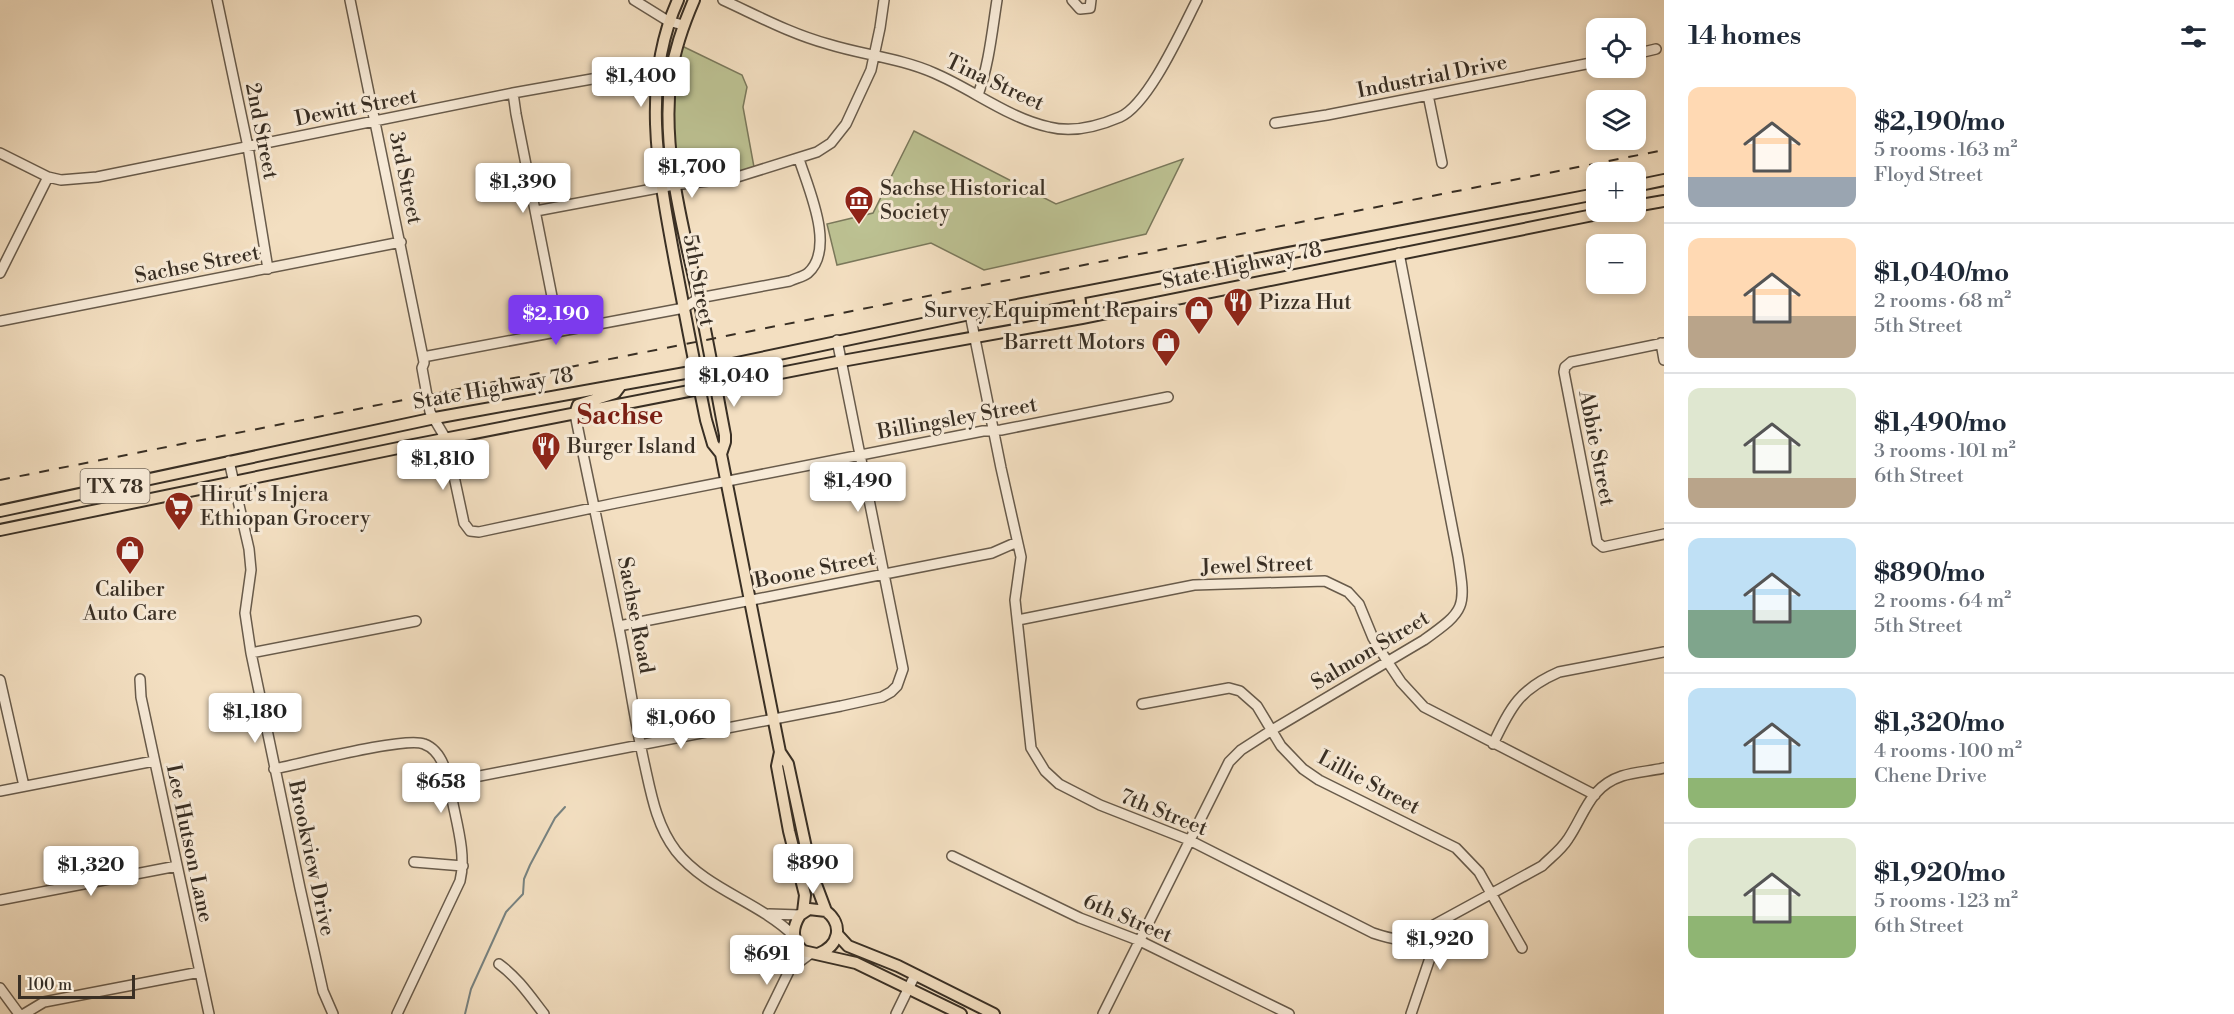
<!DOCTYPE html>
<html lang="en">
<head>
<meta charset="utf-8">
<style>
  body { margin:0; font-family:"Libre Bodoni",serif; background:#f2f2f3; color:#1f2937; height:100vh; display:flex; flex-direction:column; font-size:22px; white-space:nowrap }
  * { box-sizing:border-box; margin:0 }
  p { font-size:20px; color:#747a83 }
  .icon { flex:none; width:33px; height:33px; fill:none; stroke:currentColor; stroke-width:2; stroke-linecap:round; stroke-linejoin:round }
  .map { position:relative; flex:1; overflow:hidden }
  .panel { display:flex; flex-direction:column; background:#fff; width:570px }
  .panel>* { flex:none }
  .tools { position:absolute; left:1586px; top:18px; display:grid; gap:12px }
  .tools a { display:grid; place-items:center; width:60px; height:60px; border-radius:12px; background:#fff; box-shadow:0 3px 9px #0003; font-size:30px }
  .scale { position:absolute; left:18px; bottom:15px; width:117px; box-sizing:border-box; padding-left:6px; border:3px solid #392f24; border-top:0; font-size:16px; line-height:21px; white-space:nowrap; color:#392f24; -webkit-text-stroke:4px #f7ead7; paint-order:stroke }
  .price { position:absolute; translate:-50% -51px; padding:0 14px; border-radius:6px; background:#fff; color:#222; font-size:20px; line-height:39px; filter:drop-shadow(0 2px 3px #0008) }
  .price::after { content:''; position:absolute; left:50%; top:36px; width:18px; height:14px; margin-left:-9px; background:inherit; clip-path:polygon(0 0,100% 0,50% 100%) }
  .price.current { background:#7c3aed; color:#fff }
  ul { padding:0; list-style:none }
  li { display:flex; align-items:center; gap:18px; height:150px; padding:0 24px }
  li+li { border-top:2px solid #e0e1e3 }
  li span { display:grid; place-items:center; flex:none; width:168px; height:120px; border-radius:12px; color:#555 }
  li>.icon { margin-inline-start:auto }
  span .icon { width:72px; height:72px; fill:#fffc; stroke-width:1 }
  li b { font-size:26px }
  h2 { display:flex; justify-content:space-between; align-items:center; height:72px; padding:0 24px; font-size:26px }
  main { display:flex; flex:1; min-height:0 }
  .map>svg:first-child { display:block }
  .green { fill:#bcc192; stroke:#7a785b; stroke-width:1.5 }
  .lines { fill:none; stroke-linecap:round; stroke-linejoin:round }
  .stream { stroke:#778280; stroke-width:2 }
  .minor-casing { stroke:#685b4b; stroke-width:12 }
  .major-casing { stroke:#392f24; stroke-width:14 }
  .minor { stroke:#f7ead7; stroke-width:9 }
  .major { stroke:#f3dfc1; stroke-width:10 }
  .rail { stroke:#392f24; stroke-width:2; stroke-dasharray:10 10; stroke-linecap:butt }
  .labels { text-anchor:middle; stroke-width:6; stroke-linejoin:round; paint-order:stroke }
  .shield { fill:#f7ead7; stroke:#72675a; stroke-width:1.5 }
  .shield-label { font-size:20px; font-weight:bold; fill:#392f24 }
  .street-label { font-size:21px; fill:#392f24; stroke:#f7ead7 }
  .poi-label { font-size:21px; fill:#392f24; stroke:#f7ead7; text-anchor:start }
  .district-label { font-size:27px; font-weight:bold; fill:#7a1f14; stroke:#f7ead7 }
</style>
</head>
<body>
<main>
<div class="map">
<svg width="1664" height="1014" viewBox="0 0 1664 1014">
  <rect width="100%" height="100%" fill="#f3dfc1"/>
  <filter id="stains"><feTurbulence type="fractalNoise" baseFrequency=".00333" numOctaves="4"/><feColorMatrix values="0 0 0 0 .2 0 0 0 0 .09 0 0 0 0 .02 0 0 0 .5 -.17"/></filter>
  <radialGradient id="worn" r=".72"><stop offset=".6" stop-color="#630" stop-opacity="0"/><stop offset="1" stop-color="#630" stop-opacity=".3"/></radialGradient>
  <path class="green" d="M682,46L742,75L747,87L743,107L754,167L734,175L678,179C671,132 672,93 682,46Z
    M914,131L1056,204L1183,159L1146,234L984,270L931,243L837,265L827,224L873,213Z"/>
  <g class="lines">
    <path class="stream" d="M465,1014L471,989L506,912L523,894L524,879L530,865L555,818L565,807"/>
    <g class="minor-casing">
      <path id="minor" d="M217,0L248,147L268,269
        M350,0L424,362
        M634,0L668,21L683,25
        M723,0C758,16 791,34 828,44C863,55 900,58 934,73C972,89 1008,118 1049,127C1072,133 1099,126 1120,117C1149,104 1182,29 1197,0
        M1072,0L1080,9L1090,8L1091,0
        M1635,54L1656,49
        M513,93L516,114L559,332
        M978,95C989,64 992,32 997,0
        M1428,95L1442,163
        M1275,123L1327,115L1596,62
        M0,153L48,177L61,180L97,177L513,93L637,71L671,73
        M536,211L674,185L734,178L817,152L831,143L846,124L871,70L880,28L884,0
        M0,273L48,177
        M970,314L1001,468L1021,557L1015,600L1031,748L1045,771L1059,784L1100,805L1189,840L1373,933C1394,940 1400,942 1421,932L1542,866C1551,857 1561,850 1568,839C1585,814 1589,787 1622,776C1635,772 1651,771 1664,768
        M0,321L401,242
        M1661,343L1664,360
        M1664,343L1571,362L1565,367L1564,372L1597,542L1603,547L1664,534
        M423,357L684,308L699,298L790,281C796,278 803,277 808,273C836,248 808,188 799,159
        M424,363L422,368L430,412L446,439L464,523L470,531L479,532L616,503L983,431L1001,430L1168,397
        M575,414C589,485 605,556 619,628C628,672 634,717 644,762C651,793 656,825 676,851C706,889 759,902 793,935
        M229,461L249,549L251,570L245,613L251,653L300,888L323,991L333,1014
        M1018,620L1194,585L1325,581L1348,592L1359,604L1373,638L1387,661L1401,682L1424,707L1595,795
        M619,626L992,553L1017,542
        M251,653L416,621
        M140,679L141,697L209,1014
        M0,680L24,786
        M1142,704L1229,688L1240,691L1257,706L1281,746L1303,769L1319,780L1456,848L1479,872L1522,948
        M1493,744C1511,706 1520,689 1559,672L1664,652
        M274,769C300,764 406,736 424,744C446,752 449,784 453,804C458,828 466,857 460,881L397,1014
        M449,782L841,706L882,697L891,692L897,686L903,669L837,340
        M0,791L154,761
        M952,856L1080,918L1140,941L1289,1014
        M414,862L463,866
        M0,900L177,866
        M769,914L800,915
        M499,964C518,978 530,996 544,1014
        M790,969L810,954
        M0,988L19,1014
        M24,1014L44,1002L200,972
        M768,1014L790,969L794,939
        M896,1014L915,975
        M1103,1014L1229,762L1241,750L1272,730L1424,640C1466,610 1466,608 1458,557L1399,253
        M1411,1014L1430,958L1429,944L1421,932"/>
    </g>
    <g class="major-casing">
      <path id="major" d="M678,0C640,84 659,175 675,262C685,314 695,367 706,420L713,444L721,454L780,752L777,766L789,831L805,895L803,912
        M694,0C684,23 675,49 671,74C661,149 682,223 698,295C708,342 716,388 725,435V442L721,454
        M1635,186L1664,180
        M1635,206L1664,201
        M1079,294L1082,318
        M575,414L578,405L615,393L621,385
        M0,511L435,418L713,368L970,314L1596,194
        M0,530L408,446L842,361L1082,318L1608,212
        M780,752L788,764L811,871L826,911
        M837,934L848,946L898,966L994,1014
        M818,954C839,946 844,925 826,911L809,909L800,915C792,928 791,940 803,951L856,963L961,1014"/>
    </g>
    <use href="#minor" class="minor"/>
    <use href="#major" class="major"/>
    <path class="rail" d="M0,480L1664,150"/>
  </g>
  <defs>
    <g id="museum-pin" transform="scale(1.5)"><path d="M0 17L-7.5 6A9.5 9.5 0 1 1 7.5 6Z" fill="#8f2418" stroke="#f7ead7"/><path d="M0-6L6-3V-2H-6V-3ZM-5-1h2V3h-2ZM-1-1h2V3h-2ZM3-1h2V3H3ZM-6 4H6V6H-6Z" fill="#fff"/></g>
    <g id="restaurant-pin" transform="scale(1.5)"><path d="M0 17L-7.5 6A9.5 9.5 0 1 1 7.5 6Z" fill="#8f2418" stroke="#f7ead7"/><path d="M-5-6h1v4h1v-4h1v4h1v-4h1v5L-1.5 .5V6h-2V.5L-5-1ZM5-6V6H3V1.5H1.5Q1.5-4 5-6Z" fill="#fff"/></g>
    <g id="shop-pin" transform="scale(1.5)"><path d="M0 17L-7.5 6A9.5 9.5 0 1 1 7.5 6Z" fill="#8f2418" stroke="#f7ead7"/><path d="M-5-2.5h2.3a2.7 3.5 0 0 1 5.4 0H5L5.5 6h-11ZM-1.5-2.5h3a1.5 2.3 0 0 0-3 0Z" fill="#fff"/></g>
    <g id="supermarket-pin" transform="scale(1.5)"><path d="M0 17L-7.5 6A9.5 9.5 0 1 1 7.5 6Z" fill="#8f2418" stroke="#f7ead7"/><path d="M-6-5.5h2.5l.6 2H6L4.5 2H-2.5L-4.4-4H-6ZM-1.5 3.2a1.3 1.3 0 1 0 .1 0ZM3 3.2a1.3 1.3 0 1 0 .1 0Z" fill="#fff"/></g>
  </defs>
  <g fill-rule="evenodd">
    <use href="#museum-pin" x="859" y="200"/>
    <use href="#restaurant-pin" x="1238" y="302"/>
    <use href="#shop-pin" x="1199" y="310"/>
    <use href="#shop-pin" x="1166" y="342"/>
    <use href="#restaurant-pin" x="546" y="446"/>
    <use href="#supermarket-pin" x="179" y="506"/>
    <use href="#shop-pin" x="130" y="550"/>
  </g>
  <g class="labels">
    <rect class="shield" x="80.5" y="469" width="69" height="34" rx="4.5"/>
    <g class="shield-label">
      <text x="115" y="493">TX 78</text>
    </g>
    <g class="street-label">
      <text transform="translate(1432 76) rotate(-11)" y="7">Industrial Drive</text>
      <text transform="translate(995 82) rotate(25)" y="7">Tina Street</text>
      <text transform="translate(356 107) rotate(-11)" y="7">Dewitt Street</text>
      <text transform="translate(262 131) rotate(79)" y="7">2nd Street</text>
      <text transform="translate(406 178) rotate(78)" y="7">3rd Street</text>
      <text transform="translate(197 264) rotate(-11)" y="7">Sachse Street</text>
      <text transform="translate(1242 265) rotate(-12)" y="7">State Highway 78</text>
      <text transform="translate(699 280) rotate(79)" y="7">5th Street</text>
      <text transform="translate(493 388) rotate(-10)" y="7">State Highway 78</text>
      <text transform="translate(957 418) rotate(-10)" y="7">Billingsley Street</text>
      <text transform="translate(1597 448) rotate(79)" y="7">Abbie Street</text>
      <text transform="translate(1257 565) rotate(-2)" y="7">Jewel Street</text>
      <text transform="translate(815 569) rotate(-11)" y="7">Boone Street</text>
      <text transform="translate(636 615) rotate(79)" y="7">Sachse Road</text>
      <text transform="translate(1370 650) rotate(-31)" y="7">Salmon Street</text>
      <text transform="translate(1369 782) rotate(28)" y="7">Lillie Street</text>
      <text transform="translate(1164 812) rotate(22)" y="7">7th Street</text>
      <text transform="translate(190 843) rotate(78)" y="7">Lee Hutson Lane</text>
      <text transform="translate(312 858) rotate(78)" y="7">Brookview Drive</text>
      <text transform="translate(1128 918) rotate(23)" y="7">6th Street</text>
    </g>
    <g class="poi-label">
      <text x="880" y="195">Sachse Historical<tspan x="880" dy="24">Society</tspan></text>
      <text x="1259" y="309">Pizza Hut</text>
      <text x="1178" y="317" text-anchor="end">Survey Equipment Repairs</text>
      <text x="1145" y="349" text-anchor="end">Barrett Motors</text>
      <text x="567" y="453">Burger Island</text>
      <text x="200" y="501">Hirut's Injera<tspan x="200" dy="24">Ethiopan Grocery</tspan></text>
      <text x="130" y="596" text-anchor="middle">Caliber<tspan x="130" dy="24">Auto Care</tspan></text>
    </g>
    <g class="district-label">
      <text x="620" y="424">Sachse</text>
    </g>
  </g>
  <rect width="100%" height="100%" filter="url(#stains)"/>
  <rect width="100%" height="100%" fill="url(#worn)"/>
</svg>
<div class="tools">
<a><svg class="icon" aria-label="locate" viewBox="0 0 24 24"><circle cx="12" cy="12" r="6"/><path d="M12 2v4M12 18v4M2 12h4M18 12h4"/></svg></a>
<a><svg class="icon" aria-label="layers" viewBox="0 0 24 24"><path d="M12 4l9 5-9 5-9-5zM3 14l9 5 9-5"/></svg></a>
<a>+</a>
<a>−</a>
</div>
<div class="scale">100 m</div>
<b class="price" style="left:641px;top:108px">$1,400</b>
<b class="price" style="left:692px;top:199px">$1,700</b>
<b class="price" style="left:523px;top:214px">$1,390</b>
<b class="price current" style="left:556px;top:346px">$2,190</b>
<b class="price" style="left:734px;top:408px">$1,040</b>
<b class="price" style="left:443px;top:491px">$1,810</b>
<b class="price" style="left:858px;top:513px">$1,490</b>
<b class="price" style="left:255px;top:744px">$1,180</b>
<b class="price" style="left:681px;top:750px">$1,060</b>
<b class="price" style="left:441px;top:814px">$658</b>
<b class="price" style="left:813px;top:895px">$890</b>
<b class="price" style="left:91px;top:897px">$1,320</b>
<b class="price" style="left:1440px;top:971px">$1,920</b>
<b class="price" style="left:767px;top:986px">$691</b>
</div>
<section class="panel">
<h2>14 homes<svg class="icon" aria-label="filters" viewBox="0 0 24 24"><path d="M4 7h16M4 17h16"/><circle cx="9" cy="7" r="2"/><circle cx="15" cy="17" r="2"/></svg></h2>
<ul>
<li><span style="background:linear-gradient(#ffd9b3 75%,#9aa5b1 0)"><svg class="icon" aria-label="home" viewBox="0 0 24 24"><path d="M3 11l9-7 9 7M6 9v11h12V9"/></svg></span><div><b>$2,190/mo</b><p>5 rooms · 163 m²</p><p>Floyd Street</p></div></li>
<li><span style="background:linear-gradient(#ffd9b3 65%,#b9a48a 0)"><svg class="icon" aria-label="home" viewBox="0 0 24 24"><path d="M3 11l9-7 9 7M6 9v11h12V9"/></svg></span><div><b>$1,040/mo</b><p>2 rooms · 68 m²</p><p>5th Street</p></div></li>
<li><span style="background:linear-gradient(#dfe7d0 75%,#b9a48a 0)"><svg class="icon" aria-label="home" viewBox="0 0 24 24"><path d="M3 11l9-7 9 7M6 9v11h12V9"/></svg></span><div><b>$1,490/mo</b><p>3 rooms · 101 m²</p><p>6th Street</p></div></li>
<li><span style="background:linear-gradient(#bfe0f5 60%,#7fa58c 0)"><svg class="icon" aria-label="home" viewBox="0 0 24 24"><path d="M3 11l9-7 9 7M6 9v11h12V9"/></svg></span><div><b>$890/mo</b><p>2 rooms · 64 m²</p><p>5th Street</p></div></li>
<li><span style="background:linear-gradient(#bfe0f5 75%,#8fb573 0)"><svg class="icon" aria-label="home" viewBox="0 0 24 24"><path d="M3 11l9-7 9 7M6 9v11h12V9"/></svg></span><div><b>$1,320/mo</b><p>4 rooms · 100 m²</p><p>Chene Drive</p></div></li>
<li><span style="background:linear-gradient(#dfe7d0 65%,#8fb573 0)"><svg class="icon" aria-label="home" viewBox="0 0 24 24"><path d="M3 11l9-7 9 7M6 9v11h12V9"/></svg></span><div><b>$1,920/mo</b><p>5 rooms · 123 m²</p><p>6th Street</p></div></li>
</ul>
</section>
</main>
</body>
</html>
